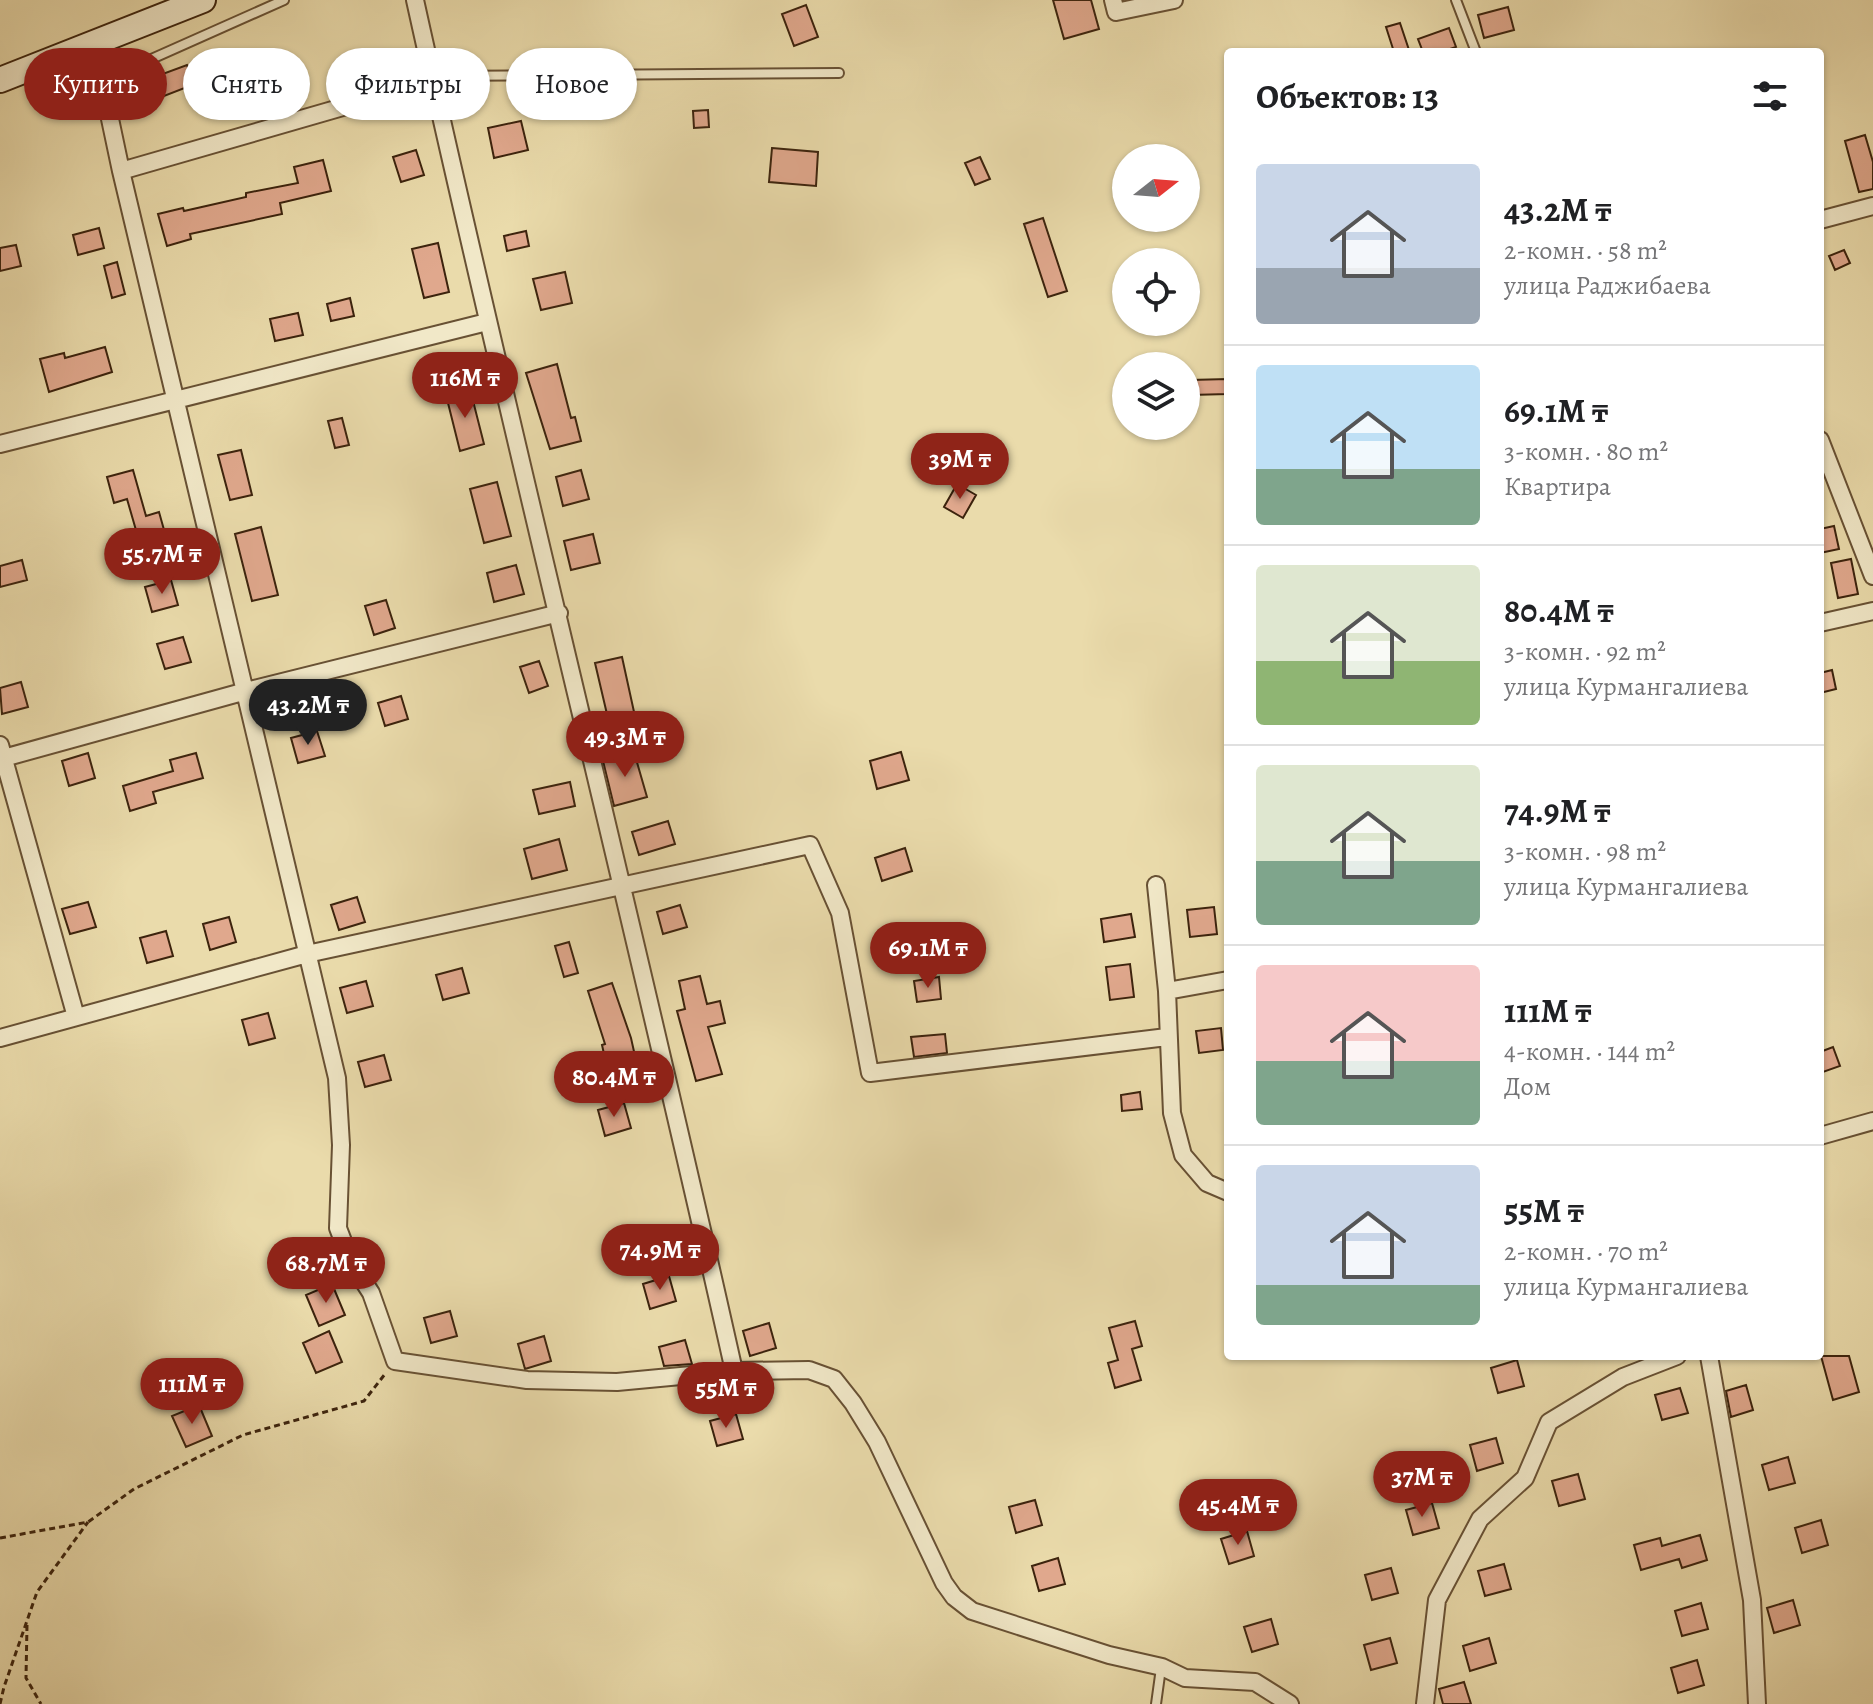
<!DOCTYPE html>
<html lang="ru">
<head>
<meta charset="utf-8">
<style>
  body { margin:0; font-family:Alegreya,serif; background:#f6f6f6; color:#202124; height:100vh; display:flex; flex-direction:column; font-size:30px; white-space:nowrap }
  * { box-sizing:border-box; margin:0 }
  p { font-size:26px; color:#757577 }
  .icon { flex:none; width:44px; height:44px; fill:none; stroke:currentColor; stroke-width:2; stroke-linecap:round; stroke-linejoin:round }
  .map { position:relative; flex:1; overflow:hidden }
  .side { position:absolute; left:1224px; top:48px; width:600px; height:1312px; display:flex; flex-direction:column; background:#fff; border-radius:8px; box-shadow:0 2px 6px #0004 }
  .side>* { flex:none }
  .hud { position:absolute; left:24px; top:48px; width:760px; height:72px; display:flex; gap:16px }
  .needle { width:52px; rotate:73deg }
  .fabs { position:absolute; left:1112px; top:144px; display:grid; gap:16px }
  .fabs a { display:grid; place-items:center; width:88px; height:88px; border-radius:50%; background:#fff; box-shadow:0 2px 6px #0004; font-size:40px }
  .price { position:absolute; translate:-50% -68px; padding:0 18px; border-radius:28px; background:#8f2418; color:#fff; font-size:26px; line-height:52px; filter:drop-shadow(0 2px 4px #0008) }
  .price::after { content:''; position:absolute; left:50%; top:48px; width:24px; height:18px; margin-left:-12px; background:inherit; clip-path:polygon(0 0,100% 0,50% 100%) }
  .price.active { background:#222; color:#fff }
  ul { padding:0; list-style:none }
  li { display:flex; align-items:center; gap:24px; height:200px; padding:0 32px }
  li+li { border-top:2px solid #e0e0e0 }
  li span { display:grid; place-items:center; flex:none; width:224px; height:160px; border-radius:8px; color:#555 }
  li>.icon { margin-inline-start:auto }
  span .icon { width:96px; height:96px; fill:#fffc; stroke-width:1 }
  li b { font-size:34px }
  h2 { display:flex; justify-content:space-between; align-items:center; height:96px; padding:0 32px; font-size:34px }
  .pill { padding:0 28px; border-radius:36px; background:#fff; box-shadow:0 2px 6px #0004; font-size:28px; line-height:72px }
  .pill.active { background:#8f2418; color:#fff }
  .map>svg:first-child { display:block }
  .building { fill:#e0a88d; stroke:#3c230d; stroke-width:2 }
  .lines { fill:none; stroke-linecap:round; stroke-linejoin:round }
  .lane-casing { stroke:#685134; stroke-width:12 }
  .street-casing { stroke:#685134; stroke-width:20 }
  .secondary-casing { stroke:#3c230d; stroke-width:28 }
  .path { stroke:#3c230d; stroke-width:3; stroke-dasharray:6 4; stroke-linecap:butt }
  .lane { stroke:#f1e8c8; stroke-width:8 }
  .street { stroke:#f1e8c8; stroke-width:16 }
  .secondary { stroke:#f1e8c8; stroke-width:24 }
</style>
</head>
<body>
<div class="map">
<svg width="1873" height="1704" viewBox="0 0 1873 1704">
  <rect width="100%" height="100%" fill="#eadbab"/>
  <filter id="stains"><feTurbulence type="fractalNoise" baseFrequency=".0025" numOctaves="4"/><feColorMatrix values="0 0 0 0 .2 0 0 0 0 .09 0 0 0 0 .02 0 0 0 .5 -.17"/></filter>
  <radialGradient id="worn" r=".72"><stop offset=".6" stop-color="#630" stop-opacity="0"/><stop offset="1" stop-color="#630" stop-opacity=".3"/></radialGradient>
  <path class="building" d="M1053,0H1091L1099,29L1064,39Z
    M806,5L818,37L794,46L782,14Z
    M1508,7L1514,30L1484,38L1478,15Z
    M1400,23L1409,50L1394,52L1386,27Z
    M1449,28L1456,47L1441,52H1423L1418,39Z
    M187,65L195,84L146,103L138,83Z
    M708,110L709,127L694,128L693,111Z
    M521,121L528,150L494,158L488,128Z
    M1865,135L1873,162V189L1859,192L1845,141Z
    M772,148L818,152L816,186L769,182Z
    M416,150L424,175L401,182L393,157Z
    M980,157L990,179L975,185L965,163Z
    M323,160L331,191L280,203L282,214L190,234L191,239L167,246L158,214L183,208L184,211L246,197V193L298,183L294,167Z
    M1043,218L1067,291L1048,297L1024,224Z
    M99,228L104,248L78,255L73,235Z
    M526,231L529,246L507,251L504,236Z
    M438,243L449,292L424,298L412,249Z
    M16,245L21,266L0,271V248Z
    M1844,250L1850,263L1835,270L1829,256Z
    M117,262L125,294L112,298L104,266Z
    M565,272L572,303L541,310L533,279Z
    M350,298L354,316L331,321L327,304Z
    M298,313L303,335L275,341L270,319Z
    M105,347L112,372L49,392L40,359L64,353L65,358Z
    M557,364L571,418L575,417L581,441L550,449L526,373Z
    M1228,379V394L1190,395V380Z
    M470,389L484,444L460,451L446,395Z
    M342,418L349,445L335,448L328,421Z
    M241,450L252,495L230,500L218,455Z
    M133,470L146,516L159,512L166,537L140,544L127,499L114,503L107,477Z
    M581,470L589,499L563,506L556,477Z
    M497,482L511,536L484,543L470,489Z
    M957,484L976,495L963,518L944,507Z
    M1834,526L1839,549L1820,553V529Z
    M261,527L278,595L252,601L235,534Z
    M593,534L600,563L571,570L564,541Z
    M1851,559L1858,594L1838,598L1831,563Z
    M22,560L27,580L0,587V566Z
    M516,565L524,594L494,602L487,573Z
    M171,580L178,605L152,612L145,587Z
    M386,600L395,628L374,635L365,606Z
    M183,637L191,662L165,669L157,644Z
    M622,657L636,721L610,727L595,663Z
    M539,661L548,686L529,693L520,667Z
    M1832,670L1836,689L1820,693V673Z
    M21,682L28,707L2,714L0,688Z
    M401,696L408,719L385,726L378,703Z
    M317,731L325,756L298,763L291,738Z
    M634,752L647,797L614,806L603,761Z
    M901,752L909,780L877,789L870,761Z
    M88,753L95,778L69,786L62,761Z
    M196,753L203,778L153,792L156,803L130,811L123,786L173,771L170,760Z
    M570,782L575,806L539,814L533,790Z
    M668,821L675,844L639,855L632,832Z
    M559,839L567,870L532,879L524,849Z
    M905,848L912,871L882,881L875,858Z
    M357,897L365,922L339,930L331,905Z
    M88,902L96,927L70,934L62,909Z
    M680,905L687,927L663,934L657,912Z
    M1214,907L1217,934L1190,937L1187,910Z
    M1131,914L1135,937L1104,942L1101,919Z
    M229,917L236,942L210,950L203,924Z
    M166,931L173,956L147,963L140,938Z
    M569,942L578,973L564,977L555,946Z
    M1130,964L1134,997L1110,1000L1106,967Z
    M462,968L469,993L443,1000L436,975Z
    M700,976L707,1004L720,1001L725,1023L708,1027L722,1074L696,1081L677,1011L685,1009L679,981Z
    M939,977L941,999L917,1002L914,981Z
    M366,981L373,1006L347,1013L340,988Z
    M612,983L631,1038L639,1074L610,1081L602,1045L605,1044L588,991Z
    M268,1013L275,1038L249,1045L242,1020Z
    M1221,1028L1223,1050L1199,1053L1196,1031Z
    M945,1034L947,1053L914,1057L911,1037Z
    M1833,1047L1840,1066L1823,1072L1820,1052Z
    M384,1055L391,1080L365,1087L358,1062Z
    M1140,1092L1142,1109L1122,1111L1121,1095Z
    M624,1103L631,1128L605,1136L598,1110Z
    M669,1276L676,1301L650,1309L643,1284Z
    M332,1284L345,1315L319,1326L306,1295Z
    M450,1311L457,1336L431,1343L424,1318Z
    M1135,1321L1142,1346L1132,1349L1141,1380L1115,1388L1108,1363L1118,1360L1109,1328Z
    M769,1323L776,1348L750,1356L743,1331Z
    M329,1331L342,1362L316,1373L303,1343Z
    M544,1336L551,1361L525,1369L518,1344Z
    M685,1340L692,1364L664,1366L659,1347Z
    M1821,1356H1849L1859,1392L1833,1400Z
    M1517,1360L1524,1386L1498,1393L1491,1368Z
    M1746,1385L1753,1410L1731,1417L1726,1391Z
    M1680,1388L1688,1413L1662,1420L1655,1395Z
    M199,1405L212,1436L186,1447L172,1416Z
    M736,1414L743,1439L717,1446L710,1421Z
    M1496,1438L1503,1463L1477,1471L1470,1445Z
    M1788,1457L1795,1483L1769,1490L1762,1465Z
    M1578,1474L1585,1499L1559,1506L1552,1481Z
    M1035,1500L1042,1525L1016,1533L1009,1507Z
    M1432,1503L1439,1528L1413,1535L1406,1510Z
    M1821,1520L1828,1545L1802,1553L1795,1528Z
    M1247,1531L1254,1556L1229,1564L1221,1539Z
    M1700,1535L1707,1560L1682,1568L1679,1559L1641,1570L1634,1545L1660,1538L1662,1546Z
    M1058,1558L1065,1584L1039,1591L1032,1566Z
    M1504,1564L1511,1589L1485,1596L1478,1571Z
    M1391,1568L1398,1593L1372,1600L1365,1575Z
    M1793,1600L1800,1625L1774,1633L1767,1608Z
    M1701,1603L1708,1629L1682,1636L1675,1611Z
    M1271,1619L1278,1644L1252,1652L1244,1627Z
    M1390,1638L1397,1663L1371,1670L1364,1645Z
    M1489,1638L1496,1663L1470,1671L1463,1646Z
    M1697,1660L1704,1685L1678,1693L1671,1668Z
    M1464,1682L1471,1704H1443L1439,1689Z"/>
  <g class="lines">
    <g class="lane-casing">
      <path id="lane" d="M1456,0L1476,52
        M433,76L839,73
        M102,81L284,0
        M1156,1704L1161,1668"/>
    </g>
    <g class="street-casing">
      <path id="street" d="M415,0C516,458 632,913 734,1371
        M1113,0L1116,12L1174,0
        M102,40V81L121,171L337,1078L341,1145L338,1228L351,1262L371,1293L395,1361L527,1380L617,1382L734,1371L809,1370L834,1379L853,1403L877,1442L944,1583L954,1597L972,1611L1109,1655L1162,1667L1185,1678L1255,1682L1290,1704
        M121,171L433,81
        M1820,220L1873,206
        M1820,440L1873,576
        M0,444L487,322
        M1820,623L1873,611
        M0,745L76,1017
        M0,759L246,691L559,613
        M1156,885L1167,991L1172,1113L1183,1155L1207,1183L1228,1192
        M1167,991L1228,980
        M0,1038L307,954L810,845L840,913L870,1073L1167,1037
        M1820,1136L1873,1121
        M1709,1356L1752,1600L1757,1704
        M1425,1704L1437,1600L1480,1519L1525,1478L1549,1422L1623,1377L1677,1356"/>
    </g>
    <g class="secondary-casing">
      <path id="secondary" d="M0,80L203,0"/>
    </g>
    <path class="path" d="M0,1538L88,1522L134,1489L243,1435L364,1401L385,1374
      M27,1625L26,1678L41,1704
      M0,1704L4,1687L37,1592L88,1522"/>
    <use href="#lane" class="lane"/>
    <use href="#street" class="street"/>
    <use href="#secondary" class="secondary"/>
  </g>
  <rect width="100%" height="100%" filter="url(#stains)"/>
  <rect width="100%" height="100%" fill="url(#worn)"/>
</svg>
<div class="fabs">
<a><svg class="needle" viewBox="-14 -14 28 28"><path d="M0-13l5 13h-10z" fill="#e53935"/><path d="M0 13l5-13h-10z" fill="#757577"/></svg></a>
<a><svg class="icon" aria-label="locate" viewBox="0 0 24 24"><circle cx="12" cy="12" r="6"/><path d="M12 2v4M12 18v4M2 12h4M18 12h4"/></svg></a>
<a><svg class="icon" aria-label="layers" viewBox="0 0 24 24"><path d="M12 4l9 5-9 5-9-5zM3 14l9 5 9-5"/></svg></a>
</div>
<b class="price" style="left:465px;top:420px">116M ₸</b>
<b class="price" style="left:960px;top:501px">39M ₸</b>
<b class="price" style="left:162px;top:596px">55.7M ₸</b>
<b class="price active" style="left:308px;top:747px">43.2M ₸</b>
<b class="price" style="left:625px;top:779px">49.3M ₸</b>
<b class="price" style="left:928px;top:990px">69.1M ₸</b>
<b class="price" style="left:614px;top:1119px">80.4M ₸</b>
<b class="price" style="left:660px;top:1292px">74.9M ₸</b>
<b class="price" style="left:326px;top:1305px">68.7M ₸</b>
<b class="price" style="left:192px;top:1426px">111M ₸</b>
<b class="price" style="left:726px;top:1430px">55M ₸</b>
<b class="price" style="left:1422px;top:1519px">37M ₸</b>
<b class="price" style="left:1238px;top:1547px">45.4M ₸</b>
<div class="hud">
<a class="pill active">Купить</a>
<a class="pill">Снять</a>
<a class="pill">Фильтры</a>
<a class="pill">Новое</a>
</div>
<section class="side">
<h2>Объектов: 13<svg class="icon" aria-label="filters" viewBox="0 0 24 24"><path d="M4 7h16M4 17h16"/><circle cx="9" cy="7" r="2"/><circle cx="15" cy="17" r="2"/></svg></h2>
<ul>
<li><span style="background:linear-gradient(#c9d6e8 65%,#9aa5b1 0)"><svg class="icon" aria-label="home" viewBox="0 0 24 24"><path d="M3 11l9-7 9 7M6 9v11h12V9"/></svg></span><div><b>43.2M ₸</b><p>2-комн. · 58 m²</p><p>улица Раджибаева</p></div></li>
<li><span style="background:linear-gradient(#bfe0f5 65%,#7fa58c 0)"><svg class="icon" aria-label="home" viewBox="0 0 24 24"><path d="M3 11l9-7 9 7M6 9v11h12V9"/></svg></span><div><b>69.1M ₸</b><p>3-комн. · 80 m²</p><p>Квартира</p></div></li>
<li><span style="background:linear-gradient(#dfe7d0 60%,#8fb573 0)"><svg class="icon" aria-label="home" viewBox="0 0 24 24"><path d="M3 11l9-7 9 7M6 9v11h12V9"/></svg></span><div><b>80.4M ₸</b><p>3-комн. · 92 m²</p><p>улица Курмангалиева</p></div></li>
<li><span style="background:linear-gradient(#dfe7d0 60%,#7fa58c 0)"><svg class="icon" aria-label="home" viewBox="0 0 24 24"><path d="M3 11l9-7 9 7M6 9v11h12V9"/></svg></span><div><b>74.9M ₸</b><p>3-комн. · 98 m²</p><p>улица Курмангалиева</p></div></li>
<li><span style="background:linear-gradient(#f6c9c9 60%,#7fa58c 0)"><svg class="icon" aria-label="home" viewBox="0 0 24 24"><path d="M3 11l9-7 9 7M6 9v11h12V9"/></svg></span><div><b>111M ₸</b><p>4-комн. · 144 m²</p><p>Дом</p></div></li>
<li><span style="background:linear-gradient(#c9d6e8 75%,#7fa58c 0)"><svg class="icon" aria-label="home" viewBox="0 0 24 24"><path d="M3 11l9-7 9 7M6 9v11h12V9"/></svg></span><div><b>55M ₸</b><p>2-комн. · 70 m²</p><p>улица Курмангалиева</p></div></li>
</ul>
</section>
</div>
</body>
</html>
